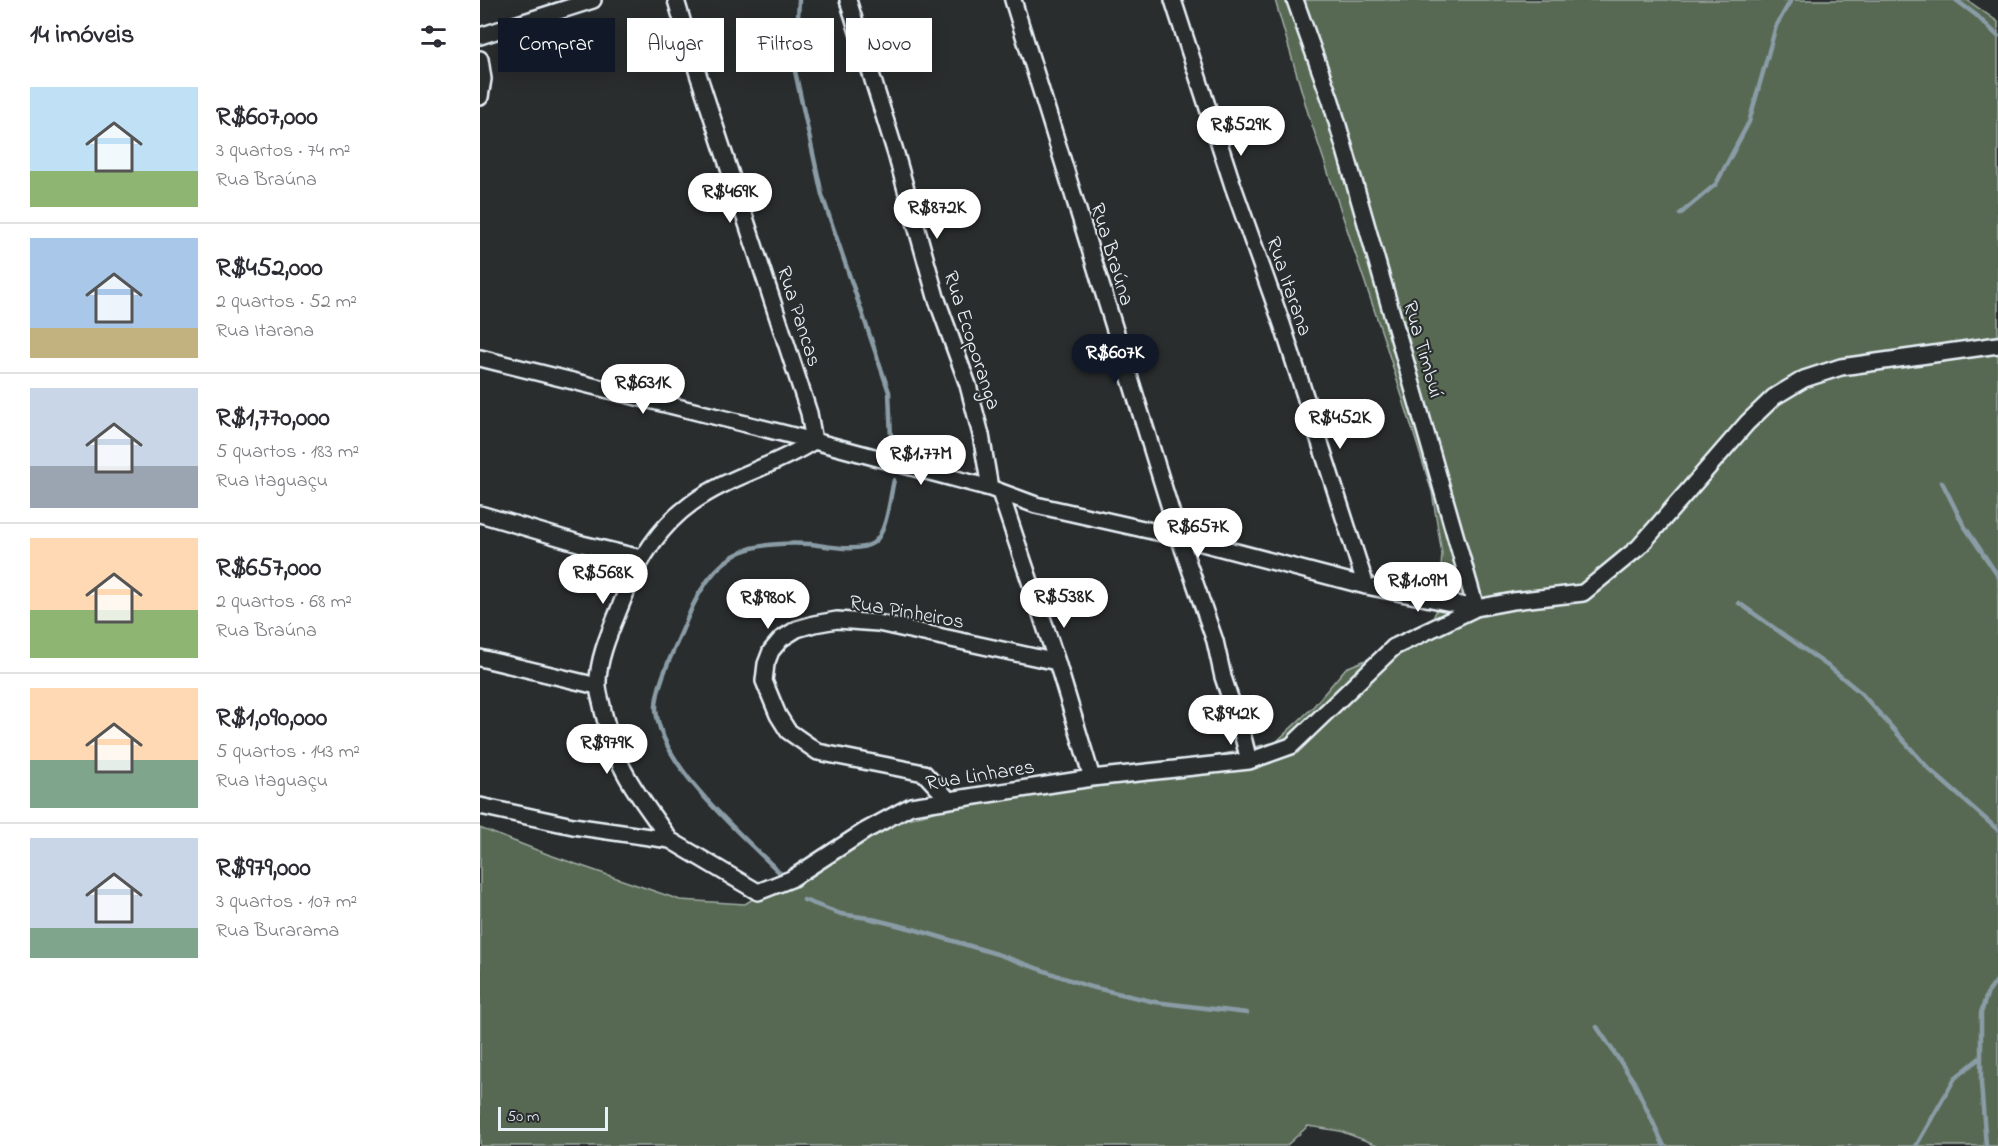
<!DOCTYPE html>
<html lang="pt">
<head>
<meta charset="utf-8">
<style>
  body { margin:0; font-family:"Indie Flower",sans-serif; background:#f7f7f7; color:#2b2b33; height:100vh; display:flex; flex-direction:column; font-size:22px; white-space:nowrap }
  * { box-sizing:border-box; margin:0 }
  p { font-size:20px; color:#7c7c81 }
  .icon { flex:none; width:33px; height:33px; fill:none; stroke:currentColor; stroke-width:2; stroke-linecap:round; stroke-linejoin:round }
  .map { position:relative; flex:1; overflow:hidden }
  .panel { display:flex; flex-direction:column; background:#fff; width:480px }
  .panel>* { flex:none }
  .top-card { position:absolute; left:18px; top:18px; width:570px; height:54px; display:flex; gap:12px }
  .scale { position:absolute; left:18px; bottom:15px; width:110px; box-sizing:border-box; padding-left:6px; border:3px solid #e8f1f8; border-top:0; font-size:16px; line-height:21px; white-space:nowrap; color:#e8f1f8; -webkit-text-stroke:4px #2a2d2e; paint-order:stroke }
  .price { position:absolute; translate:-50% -51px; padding:0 14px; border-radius:21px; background:#fff; color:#222; font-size:20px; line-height:39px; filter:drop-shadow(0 2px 3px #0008) }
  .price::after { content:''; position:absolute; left:50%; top:36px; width:18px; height:14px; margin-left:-9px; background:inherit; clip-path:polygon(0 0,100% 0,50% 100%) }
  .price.on { background:#111827; color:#fff }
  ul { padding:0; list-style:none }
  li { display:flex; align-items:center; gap:18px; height:150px; padding:0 30px }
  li+li { border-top:2px solid #e1e1e2 }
  li span { display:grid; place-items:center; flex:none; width:168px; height:120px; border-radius:0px; color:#555 }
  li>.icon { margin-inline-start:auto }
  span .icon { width:72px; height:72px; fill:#fffc; stroke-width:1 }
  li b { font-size:26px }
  h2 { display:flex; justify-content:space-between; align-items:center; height:72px; padding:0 30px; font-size:26px }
  .tag { padding:0 21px; border-radius:0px; background:#fff; box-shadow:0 3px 15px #0003; font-size:21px; line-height:54px }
  .tag.on { background:#111827; color:#fff }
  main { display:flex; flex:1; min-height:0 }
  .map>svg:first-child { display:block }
  .green { fill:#586953; stroke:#a0ada6; stroke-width:1.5 }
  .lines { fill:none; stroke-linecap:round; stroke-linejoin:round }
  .stream { stroke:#8a9ca6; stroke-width:4.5 }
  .minor-casing { stroke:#e8f1f8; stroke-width:20 }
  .minor { stroke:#2a2d2e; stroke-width:15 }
  .labels { text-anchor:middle; stroke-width:4.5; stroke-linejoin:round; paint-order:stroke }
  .street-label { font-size:21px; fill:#e8f1f8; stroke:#2a2d2e }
</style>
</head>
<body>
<main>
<section class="panel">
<h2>14 imóveis<svg class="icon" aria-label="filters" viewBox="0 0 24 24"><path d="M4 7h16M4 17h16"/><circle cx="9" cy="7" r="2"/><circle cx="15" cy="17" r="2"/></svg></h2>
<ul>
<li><span style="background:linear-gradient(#bfe0f5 70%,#8fb573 0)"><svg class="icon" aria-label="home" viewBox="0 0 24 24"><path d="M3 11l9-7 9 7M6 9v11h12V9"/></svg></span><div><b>R$607,000</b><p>3 quartos · 74 m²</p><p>Rua Braúna</p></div></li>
<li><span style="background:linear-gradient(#a9c7e8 75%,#c2b280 0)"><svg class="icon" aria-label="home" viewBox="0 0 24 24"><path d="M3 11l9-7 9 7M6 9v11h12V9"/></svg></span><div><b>R$452,000</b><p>2 quartos · 52 m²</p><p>Rua Itarana</p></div></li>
<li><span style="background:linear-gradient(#c9d6e8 65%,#9aa5b1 0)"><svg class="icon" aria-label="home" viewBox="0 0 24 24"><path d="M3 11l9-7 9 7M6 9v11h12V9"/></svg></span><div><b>R$1,770,000</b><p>5 quartos · 183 m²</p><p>Rua Itaguaçu</p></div></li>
<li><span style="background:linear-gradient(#ffd9b3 60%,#8fb573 0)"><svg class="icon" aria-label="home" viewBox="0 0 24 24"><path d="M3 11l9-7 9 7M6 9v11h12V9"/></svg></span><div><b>R$657,000</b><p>2 quartos · 68 m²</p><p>Rua Braúna</p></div></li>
<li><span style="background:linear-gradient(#ffd9b3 60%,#7fa58c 0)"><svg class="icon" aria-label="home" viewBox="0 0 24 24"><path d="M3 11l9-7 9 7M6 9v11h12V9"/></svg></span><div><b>R$1,090,000</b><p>5 quartos · 143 m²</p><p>Rua Itaguaçu</p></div></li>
<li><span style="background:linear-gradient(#c9d6e8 75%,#7fa58c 0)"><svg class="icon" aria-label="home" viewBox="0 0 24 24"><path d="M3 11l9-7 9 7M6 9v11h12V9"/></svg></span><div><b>R$979,000</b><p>3 quartos · 107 m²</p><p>Rua Burarama</p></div></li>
</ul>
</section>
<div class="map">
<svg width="1518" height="1146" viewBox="0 0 1518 1146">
  <rect width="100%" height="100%" fill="#2a2d2e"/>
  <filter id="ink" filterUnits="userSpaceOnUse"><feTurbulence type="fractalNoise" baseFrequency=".0167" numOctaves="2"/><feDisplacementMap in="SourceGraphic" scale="12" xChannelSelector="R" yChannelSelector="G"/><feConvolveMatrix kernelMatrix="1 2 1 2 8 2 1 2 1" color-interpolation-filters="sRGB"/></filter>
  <g filter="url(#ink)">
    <path class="green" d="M795,0H1487L1518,22V1146H900L860,1131L828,1126L806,1146H0V828L67,854L200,900L265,904L310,876L375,829L431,818L563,783L705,763L796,742L832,708L866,668L918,647L948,629L958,607L962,554L952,492L905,342L828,113Z"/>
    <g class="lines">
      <path class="stream" d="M319,0L315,71L342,195L409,392L411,439
        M1476,0L1496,15L1518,36
        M1200,214L1236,184L1269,122L1296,26L1311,0
        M1462,482L1483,524L1518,576
        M1259,603L1352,669L1381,693L1449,769L1518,830
        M300,873C261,834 180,766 176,709C175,685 198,642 207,619C219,589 238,557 272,548C291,543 311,543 331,544C348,546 378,553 393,543C407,534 410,496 414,480
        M324,900L361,914L388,918L433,929L517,954L607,986L675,1002L767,1013
        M1117,1027L1154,1082L1184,1146
        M1436,1146L1475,1078L1501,1057
        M1506,1146L1501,1083V1013L1507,994L1518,979"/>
      <g class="minor-casing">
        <path id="minor" d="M196,0L218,74L329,413L334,441
          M368,0L416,154L456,297L488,385L501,435L510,488
          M533,0L699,537L735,641L743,677L763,737L769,761
          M693,0L753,186L802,324L886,586
          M815,0L851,101L996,608
          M0,36L113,0
          M0,59L3,79L0,97
          M0,358L334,441L510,488L556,505L699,537L886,586L996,608
          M520,492L577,662L612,778
          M0,514L102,544L161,558
          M0,658L117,686
          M468,799L444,773L338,752L308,731L298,715L284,681L286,664L291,651L301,639L317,629L334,624L357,620L398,623L577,662
          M0,806L93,826L190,840L278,892L311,879L385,831L431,806L612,778L769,761L811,746L914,647L996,608L1033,601L1103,593L1159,547L1267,423L1294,397L1324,379L1361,367L1518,345
          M190,840C173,815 153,791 140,763C132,747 128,729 123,711C122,703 118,693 118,685C117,657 134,623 144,597C158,561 180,526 212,503C249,476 296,466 334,441"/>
      </g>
      <use href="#minor" class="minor"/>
    </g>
  </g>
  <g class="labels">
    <g class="street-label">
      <text transform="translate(633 254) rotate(73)" y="7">Rua Braúna</text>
      <text transform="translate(810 286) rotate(71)" y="7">Rua Itarana</text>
      <text transform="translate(320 316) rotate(72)" y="7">Rua Pancas</text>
      <text transform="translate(493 340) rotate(72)" y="7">Rua Ecoporanga</text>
      <text transform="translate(944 349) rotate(74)" y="7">Rua Timbuí</text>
      <text transform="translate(427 611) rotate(10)" y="7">Rua Pinheiros</text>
      <text transform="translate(500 774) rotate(-9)" y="7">Rua Linhares</text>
    </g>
  </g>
</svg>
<div class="scale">50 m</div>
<b class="price" style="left:761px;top:157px">R$529K</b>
<b class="price" style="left:250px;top:224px">R$469K</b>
<b class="price" style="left:457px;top:240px">R$872K</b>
<b class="price on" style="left:635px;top:385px">R$607K</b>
<b class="price" style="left:163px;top:415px">R$631K</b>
<b class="price" style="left:860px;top:450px">R$452K</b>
<b class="price" style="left:441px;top:486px">R$1.77M</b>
<b class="price" style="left:718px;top:559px">R$657K</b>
<b class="price" style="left:123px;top:605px">R$568K</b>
<b class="price" style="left:938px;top:613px">R$1.09M</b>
<b class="price" style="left:584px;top:629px">R$538K</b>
<b class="price" style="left:288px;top:630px">R$980K</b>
<b class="price" style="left:751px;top:746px">R$942K</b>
<b class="price" style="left:127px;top:775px">R$979K</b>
<div class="top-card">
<a class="tag on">Comprar</a>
<a class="tag">Alugar</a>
<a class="tag">Filtros</a>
<a class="tag">Novo</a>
</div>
</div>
</main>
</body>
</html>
